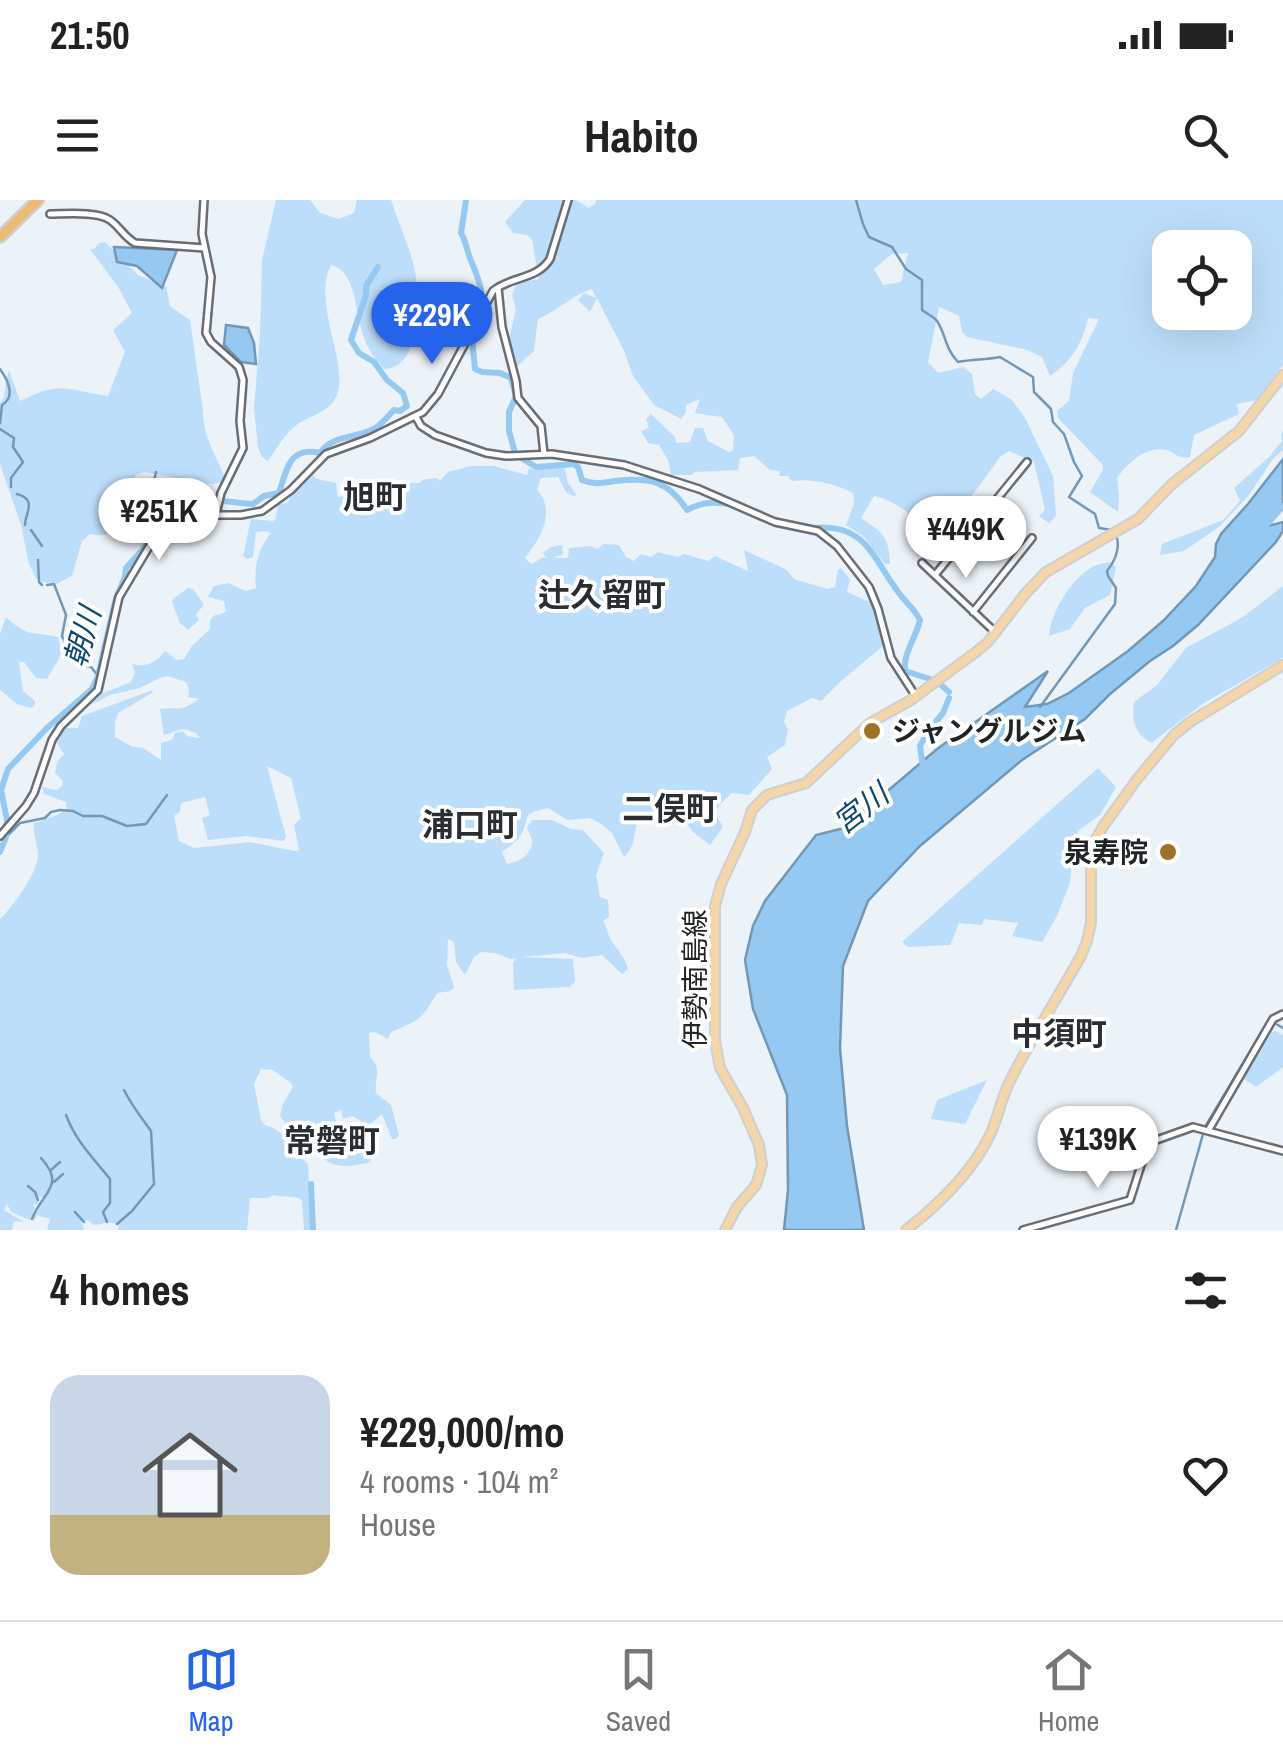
<!DOCTYPE html>
<html lang="en">
<head>
<meta charset="utf-8">
<style>
  body { margin:0; font-family:"Archivo Narrow","Noto Sans JP",sans-serif; background:#f6f6f6; color:#222; height:100vh; display:flex; flex-direction:column; font-size:38px; white-space:nowrap }
  * { box-sizing:border-box; margin:0 }
  p { font-size:32px; color:#767676 }
  .icon { flex:none; width:55px; height:55px; fill:none; stroke:currentColor; stroke-width:2; stroke-linecap:round; stroke-linejoin:round }
  .map { position:relative; height:1030px; overflow:hidden }
  .sheet { display:flex; flex-direction:column; background:#fff; flex:1 }
  .sheet>* { flex:none }
  .fabs { position:absolute; left:1152px; top:30px; display:grid; gap:20px }
  .fabs a { display:grid; place-items:center; width:100px; height:100px; border-radius:20px; background:#fff; box-shadow:0 10px 40px #0002; font-size:50px }
  .price { position:absolute; translate:-50% -85px; padding:0 22px; border-radius:35px; background:#fff; color:#222; font-size:32px; line-height:65px; filter:drop-shadow(0 2px 5px #0008) }
  .price::after { content:''; position:absolute; left:50%; top:60px; width:30px; height:22px; margin-left:-15px; background:inherit; clip-path:polygon(0 0,100% 0,50% 100%) }
  .price.active { background:#2563eb; color:#fff }
  ul { padding:0; list-style:none }
  li { display:flex; align-items:center; gap:30px; height:250px; padding:0 50px }
  li+li { border-top:2px solid #e0e0e0 }
  li span { display:grid; place-items:center; flex:none; width:280px; height:200px; border-radius:30px; color:#555 }
  li>.icon { margin-inline-start:auto }
  span .icon { width:120px; height:120px; fill:#fffc; stroke-width:1 }
  li b { font-size:42px }
  h2 { display:flex; justify-content:space-between; align-items:center; height:120px; padding:0 50px; font-size:42px }
  .status { display:flex; justify-content:space-between; align-items:center; height:70px; padding:0 50px; background:#fff; direction:ltr }
  .status svg { height:28px; fill:currentColor }
  header { display:flex; justify-content:space-between; align-items:center; height:130px; padding:0 50px; background:#fff; font-size:45px; font-weight:800 }
  .tabs { display:flex; justify-content:space-around; align-items:center; height:140px; border-top:2px solid #e0e0e0; background:#fff; font-size:28px; color:#767676 }
  .tabs a { display:grid; justify-items:center; gap:5px }
  .tabs .active { color:#2563eb }
  .map>svg:first-child { display:block }
  .green { fill:#bddefa; fill-rule:evenodd }
  .water { fill:#96c9f2; stroke:#7398b5; stroke-width:2.5 }
  .lines { fill:none; stroke-linecap:round; stroke-linejoin:round }
  .stream { stroke:#7398b5; stroke-width:2.5 }
  .river { stroke:#96c9f2; stroke-width:6 }
  .secondary-casing { stroke:#686e74; stroke-width:10 }
  .primary-casing { stroke:#cecfcf; stroke-width:12 }
  .highway-casing { stroke:#cecfcf; stroke-width:14 }
  .secondary { stroke:#fff; stroke-width:5 }
  .primary { stroke:#f4d6aa; stroke-width:8 }
  .highway { stroke:#edba72; stroke-width:9 }
  .poi-dot { fill:#a07124; stroke:#fff; stroke-width:4 }
  .labels { text-anchor:middle; stroke-width:8; stroke-linejoin:round; paint-order:stroke }
  .poi-label { font-size:28px; font-weight:bold; fill:#212426; stroke:#fff; text-anchor:start }
  .street-label { font-size:28px; fill:#212426; stroke:#fff }
  .water-label { font-size:30px; font-style:italic; fill:#0c486e; stroke:#fff }
  .quarter-label { font-size:32px; font-weight:bold; fill:#292e33; stroke:#fff }
</style>
</head>
<body>
<div class="status"><b>21:50</b><svg viewBox="0 0 49 12"><path d="M0 12V9h3v3zM5 12V6h3v6zM10 12V3h3v9zM15 12V0h3v12zM26 1h20v11H26zM47 4h2v5h-2z"/></svg></div>
<header><svg class="icon" aria-label="menu" viewBox="0 0 24 24"><path d="M4 6h16M4 12h16M4 18h16"/></svg>Habito<svg class="icon" aria-label="search" viewBox="0 0 24 24"><circle cx="10" cy="10" r="6"/><path d="M15 15l6 6"/></svg></header>
<div class="map">
<svg width="1283" height="1030" viewBox="0 0 1283 1030">
  <rect width="100%" height="100%" fill="#ebf2f8"/>
  <path class="green" d="M276,0H310L320,13L339,19L354,13L357,0H391C398,22 409,45 414,67C421,94 422,169 384,169C375,159 367,148 363,135C355,113 357,71 331,65C311,102 351,167 336,197C328,213 311,215 298,224C285,233 277,248 268,261L262,257L258,248L254,208L260,135L262,60Z
    M525,0H576L589,8L595,4L596,0H1283V165L1257,200L1237,204L1239,214L1194,235L1190,257C1175,259 1178,253 1166,250C1146,245 1127,264 1117,278L1119,297L1118,312L1090,292L1103,270L1102,264L1058,218L1057,211L1069,201L1073,173L1099,119L1088,118C1082,144 1072,161 1050,176L1042,157L1027,150L967,137L962,132L959,116L939,107L928,162L938,173L963,167L972,174L975,194L981,199L993,189L1011,199L1024,216L1053,276L1056,316L1049,323L1039,316L1045,310L1034,262L1009,251L1000,257C985,277 953,331 924,321C907,314 894,300 874,296L861,318C883,333 889,336 890,364H885L864,337L846,325L854,304L853,293C835,283 811,278 792,281L788,276H779L780,271L770,270L754,256L740,258L738,270L695,272L692,275H671L668,260L659,245L648,243L641,231L649,228L646,219L651,214L675,237L676,243L690,242L695,228H703L708,241L729,252L733,250L734,235L722,217L695,213L700,199L686,205V212L681,219L654,205L633,176L624,151L597,98L590,112L578,100L584,93L596,98L592,89C572,95 558,111 538,119L534,151L514,169L510,155V135L516,109L512,95L517,83L539,79L532,40L527,35L513,33L505,22ZM1170,48H1235V112H1170ZM908,53L901,82L883,85L874,69L892,54Z
    M105,42L138,75L166,86L170,106L190,120L203,211C203,238 216,255 225,278L223,282L212,284L144,272L136,275C124,294 141,321 114,332C105,336 99,336 90,334L82,341L72,376L56,384L43,382L36,378L29,364L21,325L0,264V204C7,195 5,181 9,170L20,201C62,180 66,190 108,196L125,152L113,130L132,113L118,87L90,49H94L99,43Z
    M1283,231V250L1273,259L1249,295L1220,326L1184,351L1160,355L1162,344L1223,320L1240,301L1234,288L1269,257L1282,241L1281,235Z
    M470,266H494L527,275L529,268L534,270L564,266L568,283L577,295L573,296L566,292L558,277L541,278L537,290C557,311 540,339 525,358L531,364L544,357L547,359L543,353L551,347L562,345L563,354L553,358H568L569,348L591,346L598,349L603,344L619,345L626,357L634,361L641,354L651,357L658,352L678,357L684,354L708,361L715,356L748,371L744,350L787,370L794,379L827,389L835,387L838,370L841,368L850,379L847,392L874,404L883,446L840,482L821,501L812,498L787,511L784,522L788,529L785,545L767,557L772,569L749,595L732,593L719,605L715,613L723,627L710,645L693,632L682,616L657,617L641,614C632,628 638,645 624,657L612,633L601,624L590,618L567,620L548,608C519,615 532,614 521,635C517,642 508,647 502,652L507,664C518,662 533,655 532,640C531,636 528,632 527,627L532,620H552L571,629L583,630L604,653L596,675L600,697L608,700L609,717L603,721C606,726 607,731 609,736C614,747 625,756 628,769L622,774L602,755L582,758L565,753L522,757L573,759L575,782L569,787L514,790L513,763L516,758L511,759L495,753L481,752L474,757L465,775L456,762L454,742L448,739L447,765L454,787L451,791L437,793C421,820 420,820 391,832L388,839L375,832L369,833L370,857C383,869 374,878 376,893L391,905L399,935L396,939H392L382,914L372,923L367,924L352,916L343,919L341,910L334,913C338,932 341,925 353,932C360,936 363,943 371,946L374,955L370,962C309,980 322,933 286,924L280,916L282,906L293,887L291,883L273,870L261,869L254,884L261,920L266,926L272,927L285,936L308,965L312,1030H304L302,1000C295,995 283,998 274,995L267,998H250L247,1030H118L119,1026C110,1019 103,1025 94,1025L87,1020L82,1023L84,1030H47L50,1019L37,1015L34,1021L33,1018L45,998L37,996L38,1004L33,1005L35,1008L30,1020L11,1012L7,1004L4,1010L24,1022L14,1021L12,1030H0V719C12,708 38,672 38,656C38,645 33,635 34,623C42,621 62,614 67,609L66,602L44,594L42,587L56,590L62,586L63,581L55,573L57,562L64,554L57,543L65,528H78L82,516L153,490L152,493L118,513L115,522V537L131,546L143,548L161,560V543L172,540L175,533L183,531L187,536L200,538L196,533L183,529L164,535L160,509C182,506 177,514 199,499L188,497L189,490L186,482L167,476L160,478L139,488L110,495L91,505L101,494L131,482L135,472L132,464C145,468 157,462 164,452H167L176,460L184,459L192,446L210,429V420L215,415H219L226,411L224,401L208,397L214,386L228,383L246,391L256,388C254,367 257,350 271,333L264,331L256,332L253,357L247,359L243,356L251,319L273,321L276,318L278,304L288,303L290,297L313,275L317,279L336,283L338,297L345,296V290L354,287L363,294L393,283H420L422,280L436,278L440,281L448,272ZM267,566L291,578L301,618L294,625L299,650L295,651L250,642L194,648L179,641L174,616L180,612L181,603L205,597L210,615L202,618L208,640L247,636L284,641L286,637Z
    M1110,362L1116,367L1110,395L1085,408L1070,429L1049,436C1051,412 1071,378 1094,366C1099,364 1105,363 1110,362Z
    M1283,386V458L1204,503L1151,543C1134,533 1132,521 1134,502L1157,485L1186,448L1243,417Z
    M188,388L193,389L204,405L196,414L199,420L188,430L180,423L172,402L173,399Z
    M6,417C29,438 32,431 58,437C65,459 56,461 47,479L36,478L24,462H19L23,491L35,501V505L31,508L17,504L0,490V434Z
    M1098,568L1116,587L1100,615L1078,631L1073,647L1070,683L1057,716L1042,742L1012,736L1018,723L984,719L982,725L959,723L950,745L908,747L902,742Z
    M1276,831L1283,835V867L1256,887L1241,877L1249,864L1252,865L1272,832Z
    M987,880L965,924L931,919L937,900Z"/>
  <path class="water" d="M114,47L177,50L162,88L137,66L117,62Z
    M226,125L248,128L254,143L256,164L241,162L224,145Z
    M1283,259V304L1264,327L1283,322V331L1276,342L1198,425L1173,446L1150,461L1110,494L1085,519L1022,560L920,646L868,701L843,766L840,848L847,926L864,1030H784L788,990L787,895L753,809L745,760L753,726L765,701L816,635L844,628L937,549L1048,471L1025,507L1047,504L1069,493L1128,451L1163,421L1196,386L1215,357L1216,344L1221,334L1248,304Z"/>
  <g class="lines">
    <path class="stream" d="M856,0L863,24L869,37L892,47L906,69L922,80V110C927,114 933,116 937,121C946,134 944,147 958,162C973,159 985,160 1000,157L1033,177L1034,192L1051,209L1053,222L1064,234L1074,262L1082,276L1069,297L1095,314L1099,328L1112,330
      M0,169C8,180 16,197 2,205L0,223
      M0,229L14,238L13,247L23,262L11,278V287
      M156,272L153,285L158,310
      M17,294C38,300 25,313 25,325
      M31,330L42,346
      M38,360L39,382L42,385
      M47,385L54,384L66,415L62,436L67,447L66,459L91,467L98,476
      M1040,507L1115,404L1116,388L1108,376L1107,371C1115,361 1121,347 1116,335
      M6,637L20,623L45,618L51,612L60,610L73,611L83,616H102L127,626L146,624L167,595
      M66,915C75,940 94,959 110,979V1003L103,1012L107,1022
      M51,970L60,962
      M54,982L63,974
      M28,986L35,992L38,1000
      M75,1012L84,1022
      M32,1019C41,993 67,986 41,958
      M117,1024L132,1011L154,984L151,931C141,917 132,906 124,890
      M1176,1030L1205,927L1269,820L1283,828"/>
    <path class="river" d="M466,0L461,33C467,43 467,53 472,63C488,102 482,95 463,129L472,139L475,169L482,172L500,173L511,178L516,196L509,212V231L515,253
      M520,257L536,267L574,264L578,267L582,280C594,285 602,283 615,281C648,277 668,280 687,310C706,300 714,303 734,304
      M813,328C864,323 871,354 896,389C903,400 914,408 920,420C916,438 903,453 905,471L933,480
      M1258,335L1283,306
      M938,482L949,492
      M923,567L920,546L928,531L943,513L949,498
      M0,652L6,637L7,620L1,590L8,569L47,528L92,489L98,476L116,398L125,377L126,368L143,349L161,323L158,310L162,299H176L193,295L203,304C221,297 234,304 253,304L264,296L279,293C287,269 289,246 320,253C333,234 357,239 375,228C382,224 388,216 394,210L400,211L407,206L403,193L387,180L374,162L359,153L351,140L366,95V86L378,67
      M311,984L313,1030"/>
    <g class="secondary-casing">
      <path id="secondary" d="M204,0L202,34L211,77L206,133L211,142L239,167L243,180L240,221L243,248L221,293L216,314
        M50,14C65,14 98,11 110,20C120,27 124,37 135,43L205,48
        M498,88L502,127L516,181L518,198L541,226L544,254
        M416,217L421,226L435,235L486,253L506,256L552,254L624,265L699,289L775,322L818,331L837,346L869,387L878,409L891,458L915,495
        M922,363L996,433
        M935,375L1027,262
        M973,412L1032,338
        M0,636L26,606L34,593L52,540L61,526L98,490L119,397L159,330L168,322L182,315H241L262,311L291,290L326,254L370,238L423,212L438,194L493,91C511,76 537,80 550,59L568,0
        M1208,931L1273,819L1283,814
        M1023,1030L1130,1000L1148,943L1193,927L1283,951"/>
    </g>
    <g class="primary-casing">
      <path id="primary" d="M725,1030L737,1007L756,985L762,965L759,945L743,908L720,868L715,841V706L721,684L745,632L752,610L767,595L806,583L870,523L911,500L976,452L988,442L1025,394L1046,372L1138,319L1172,284L1239,231L1283,175
        M906,1030C938,1005 970,975 989,937C998,919 1001,897 1011,879C1032,837 1058,797 1081,756L1087,741L1091,723V656L1093,644L1104,625L1138,578L1174,535L1190,522L1283,465"/>
    </g>
    <g class="highway-casing">
      <path id="highway" d="M0,37L38,0"/>
    </g>
    <use href="#secondary" class="secondary"/>
    <use href="#primary" class="primary"/>
    <use href="#highway" class="highway"/>
  </g>
  <g class="poi-dot">
    <circle cx="872" cy="531" r="10"/>
    <circle cx="1168" cy="652" r="10"/>
  </g>
  <g class="labels">
    <g class="poi-label">
      <text x="892" y="541">ジャングルジム</text>
      <text x="1148" y="662" text-anchor="end">泉寿院</text>
    </g>
    <g class="street-label">
      <text transform="translate(695 779) rotate(-90)" y="10">伊勢南島線</text>
    </g>
    <g class="water-label">
      <text transform="translate(83 437) rotate(-74)" y="10">朝川</text>
      <text transform="translate(861 609) rotate(-38)" y="10">宮川</text>
    </g>
    <g class="quarter-label">
      <text x="375" y="308">旭町</text>
      <text x="602" y="406">辻久留町</text>
      <text x="670" y="620">二俣町</text>
      <text x="470" y="636">浦口町</text>
      <text x="1059" y="845">中須町</text>
      <text x="332" y="952">常磐町</text>
    </g>
  </g>
</svg>
<div class="fabs">
<a><svg class="icon" aria-label="locate" viewBox="0 0 24 24"><circle cx="12" cy="12" r="6"/><path d="M12 2v4M12 18v4M2 12h4M18 12h4"/></svg></a>
</div>
<b class="price active" style="left:432px;top:167px">¥229K</b>
<b class="price" style="left:159px;top:363px">¥251K</b>
<b class="price" style="left:966px;top:381px">¥449K</b>
<b class="price" style="left:1098px;top:991px">¥139K</b>
</div>
<section class="sheet">
<h2>4 homes<svg class="icon" aria-label="filters" viewBox="0 0 24 24"><path d="M4 7h16M4 17h16"/><circle cx="9" cy="7" r="2"/><circle cx="15" cy="17" r="2"/></svg></h2>
<ul>
<li><span style="background:linear-gradient(#c9d6e8 70%,#c2b280 0)"><svg class="icon" aria-label="home" viewBox="0 0 24 24"><path d="M3 11l9-7 9 7M6 9v11h12V9"/></svg></span><div><b>¥229,000/mo</b><p>4 rooms · 104 m²</p><p>House</p></div><svg class="icon" aria-label="heart" viewBox="0 0 24 24"><path d="M12 20l-8-8c-3-5 5-10 8-4 3-6 11-1 8 4z"/></svg></li>
</ul>
</section>
<nav class="tabs">
<a class="active"><svg class="icon" aria-label="map" viewBox="0 0 24 24"><path d="M3 6l6-2 6 2 6-2v14l-6 2-6-2-6 2zM9 4v14M15 6v14"/></svg>Map</a>
<a><svg class="icon" aria-label="saved" viewBox="0 0 24 24"><path d="M7 4h10v16l-5-4-5 4z"/></svg>Saved</a>
<a><svg class="icon" aria-label="home" viewBox="0 0 24 24"><path d="M3 11l9-7 9 7M6 9v11h12V9"/></svg>Home</a>
</nav>
</body>
</html>
